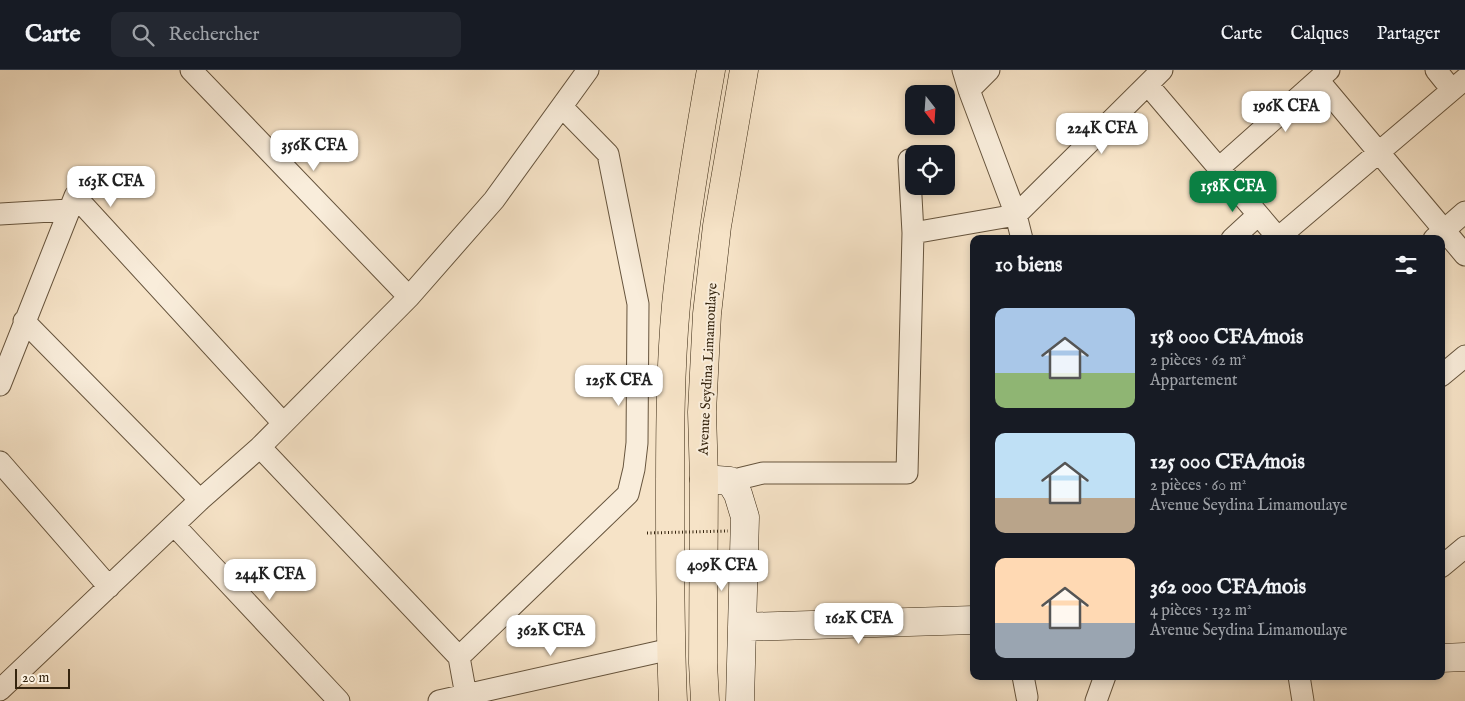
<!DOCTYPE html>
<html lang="fr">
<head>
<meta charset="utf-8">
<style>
  body { margin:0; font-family:"IM FELL English",serif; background:#242831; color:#f1f3f6; height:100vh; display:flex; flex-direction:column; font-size:19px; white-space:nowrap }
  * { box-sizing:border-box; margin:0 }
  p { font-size:16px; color:#9ea1a6 }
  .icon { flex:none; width:28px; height:28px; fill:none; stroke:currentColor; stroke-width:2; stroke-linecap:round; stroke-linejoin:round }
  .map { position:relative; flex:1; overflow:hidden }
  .details { position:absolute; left:970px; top:165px; width:475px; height:445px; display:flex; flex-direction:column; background:#171b24; border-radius:10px; box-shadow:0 2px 8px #0003 }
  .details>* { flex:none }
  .needle { width:32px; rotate:163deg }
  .tools { position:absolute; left:905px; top:15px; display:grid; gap:10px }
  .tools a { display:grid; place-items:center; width:50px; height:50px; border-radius:10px; background:#171b24; box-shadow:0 2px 8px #0003; font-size:25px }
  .scale { position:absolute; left:15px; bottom:12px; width:55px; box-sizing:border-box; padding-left:5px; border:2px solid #36250f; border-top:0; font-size:14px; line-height:18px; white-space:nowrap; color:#36250f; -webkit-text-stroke:4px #f9eddb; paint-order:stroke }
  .price { position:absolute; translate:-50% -42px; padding:0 11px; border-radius:10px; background:#fff; color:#222; font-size:16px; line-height:32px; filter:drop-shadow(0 1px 2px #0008) }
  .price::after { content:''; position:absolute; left:50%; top:30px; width:15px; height:11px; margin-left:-8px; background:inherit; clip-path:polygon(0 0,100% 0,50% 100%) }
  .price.on { background:#0b8043; color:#fff }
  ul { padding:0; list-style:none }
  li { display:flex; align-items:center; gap:15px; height:125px; padding:0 25px }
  li span { display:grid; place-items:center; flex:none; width:140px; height:100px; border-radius:10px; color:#555 }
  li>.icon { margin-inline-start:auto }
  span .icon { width:60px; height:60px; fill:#fffc; stroke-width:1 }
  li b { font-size:21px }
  h2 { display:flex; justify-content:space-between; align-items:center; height:60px; padding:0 25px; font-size:21px }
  header { display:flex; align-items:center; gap:30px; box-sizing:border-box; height:70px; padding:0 25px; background:#171b24; border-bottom:1px solid #363941 }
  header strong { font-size:24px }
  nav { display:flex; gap:28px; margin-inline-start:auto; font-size:18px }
  .search { width:350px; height:45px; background:#242831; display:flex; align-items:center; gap:12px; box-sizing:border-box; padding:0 18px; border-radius:10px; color:#9ea1a6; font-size:19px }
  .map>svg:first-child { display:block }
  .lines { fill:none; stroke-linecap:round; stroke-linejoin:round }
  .street-casing { stroke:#66543d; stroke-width:23 }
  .secondary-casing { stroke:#36250f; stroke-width:29 }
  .highway-casing { stroke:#36250f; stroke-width:29 }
  .street { stroke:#f9eddb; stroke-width:21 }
  .secondary { stroke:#f9eddb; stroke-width:28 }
  .highway { stroke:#f6e3c7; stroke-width:28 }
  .path-bridge { stroke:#36250f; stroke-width:3; stroke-dasharray:1 2.5; stroke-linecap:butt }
  .labels { text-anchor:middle; stroke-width:4; stroke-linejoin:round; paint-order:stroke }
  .street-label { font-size:14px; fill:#36250f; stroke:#f9eddb }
</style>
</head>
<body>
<header>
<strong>Carte</strong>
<div class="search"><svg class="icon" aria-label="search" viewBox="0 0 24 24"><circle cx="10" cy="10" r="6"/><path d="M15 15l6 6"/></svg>Rechercher</div>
<nav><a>Carte</a><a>Calques</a><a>Partager</a></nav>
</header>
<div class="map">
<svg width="1465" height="631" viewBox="0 0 1465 631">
  <rect width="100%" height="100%" fill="#f6e3c7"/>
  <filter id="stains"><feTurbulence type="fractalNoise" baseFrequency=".004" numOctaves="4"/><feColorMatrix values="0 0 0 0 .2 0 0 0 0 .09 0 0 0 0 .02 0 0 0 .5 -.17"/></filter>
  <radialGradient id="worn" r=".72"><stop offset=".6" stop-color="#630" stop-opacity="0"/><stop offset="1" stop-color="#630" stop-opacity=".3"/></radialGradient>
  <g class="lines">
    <g class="street-casing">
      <path id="street" d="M191,0L409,227
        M963,0L969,20L1016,145L1022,169
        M1436,0L1452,20
        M1318,10L1465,185
        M1148,15L1279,169
        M969,20L989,0
        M909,90L913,163
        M1219,98L1329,0
        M0,144L69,140
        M1278,168L1465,9
        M1232,169L1258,145
        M1434,169L1465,142
        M24,251L200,430
        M1441,306L1465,286
        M0,315L75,126L283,353
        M260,377L459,587L467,631
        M0,392L109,517
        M730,411L763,403H907L913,163L1016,145L1162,0
        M174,455L339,631
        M1441,497L1465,477
        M459,587L628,424L634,399L637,373L638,234L608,84L562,37
        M1023,606L1027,627
        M1299,606L1303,631
        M0,620L200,430L260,377L409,227L494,130L588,0
        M439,631L671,579
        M1096,631L1105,606"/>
    </g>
    <g class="secondary-casing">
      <path id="secondary" d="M704,409L730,411L738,424L745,447L740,631
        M742,557L974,550
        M1441,588L1465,587"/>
    </g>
    <g class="highway-casing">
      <path id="highway" d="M673,631C670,564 670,498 670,431C670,366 670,300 676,235C684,156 697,78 711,0
        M705,631L703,593L704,409L702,342L707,244L717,156L744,0"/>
    </g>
    <use href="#street" class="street"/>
    <use href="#secondary" class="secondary"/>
    <use href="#highway" class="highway"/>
    <path class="path-bridge" d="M647,463L728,461"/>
  </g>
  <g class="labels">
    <g class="street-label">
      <text transform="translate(707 299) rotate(-87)" y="5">Avenue Seydina Limamoulaye</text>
    </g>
  </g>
  <rect width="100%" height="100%" filter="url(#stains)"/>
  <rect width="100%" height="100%" fill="url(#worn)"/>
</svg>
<div class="tools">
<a><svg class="needle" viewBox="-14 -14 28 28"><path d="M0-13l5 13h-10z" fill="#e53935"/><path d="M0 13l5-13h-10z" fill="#9ea1a6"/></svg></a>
<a><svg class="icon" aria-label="locate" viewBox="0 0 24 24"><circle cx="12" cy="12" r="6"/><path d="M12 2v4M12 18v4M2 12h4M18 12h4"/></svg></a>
</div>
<div class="scale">20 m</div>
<b class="price" style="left:1286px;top:63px">196K CFA</b>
<b class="price" style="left:1102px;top:85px">224K CFA</b>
<b class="price" style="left:314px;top:102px">356K CFA</b>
<b class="price" style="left:111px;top:138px">163K CFA</b>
<b class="price on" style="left:1233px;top:143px">158K CFA</b>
<b class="price" style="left:619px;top:337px">125K CFA</b>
<b class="price" style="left:722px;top:522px">409K CFA</b>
<b class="price" style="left:270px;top:531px">244K CFA</b>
<b class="price" style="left:859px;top:575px">162K CFA</b>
<b class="price" style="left:551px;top:587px">362K CFA</b>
<section class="details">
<h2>10 biens<svg class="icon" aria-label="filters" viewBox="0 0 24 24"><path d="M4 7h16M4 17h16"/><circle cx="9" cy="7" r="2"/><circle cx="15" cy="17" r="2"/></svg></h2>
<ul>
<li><span style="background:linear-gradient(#a9c7e8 65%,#8fb573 0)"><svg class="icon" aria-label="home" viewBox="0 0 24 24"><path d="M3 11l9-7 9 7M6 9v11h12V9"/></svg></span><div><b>158 000 CFA/mois</b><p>2 pièces · 62 m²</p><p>Appartement</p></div></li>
<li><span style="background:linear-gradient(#bfe0f5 65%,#b9a48a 0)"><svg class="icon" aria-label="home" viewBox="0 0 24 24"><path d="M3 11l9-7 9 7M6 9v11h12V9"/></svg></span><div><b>125 000 CFA/mois</b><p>2 pièces · 60 m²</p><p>Avenue Seydina Limamoulaye</p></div></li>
<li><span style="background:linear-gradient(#ffd9b3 65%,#9aa5b1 0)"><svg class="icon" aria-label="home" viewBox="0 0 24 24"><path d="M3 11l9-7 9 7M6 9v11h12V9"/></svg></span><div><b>362 000 CFA/mois</b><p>4 pièces · 132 m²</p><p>Avenue Seydina Limamoulaye</p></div></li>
</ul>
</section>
</div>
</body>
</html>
